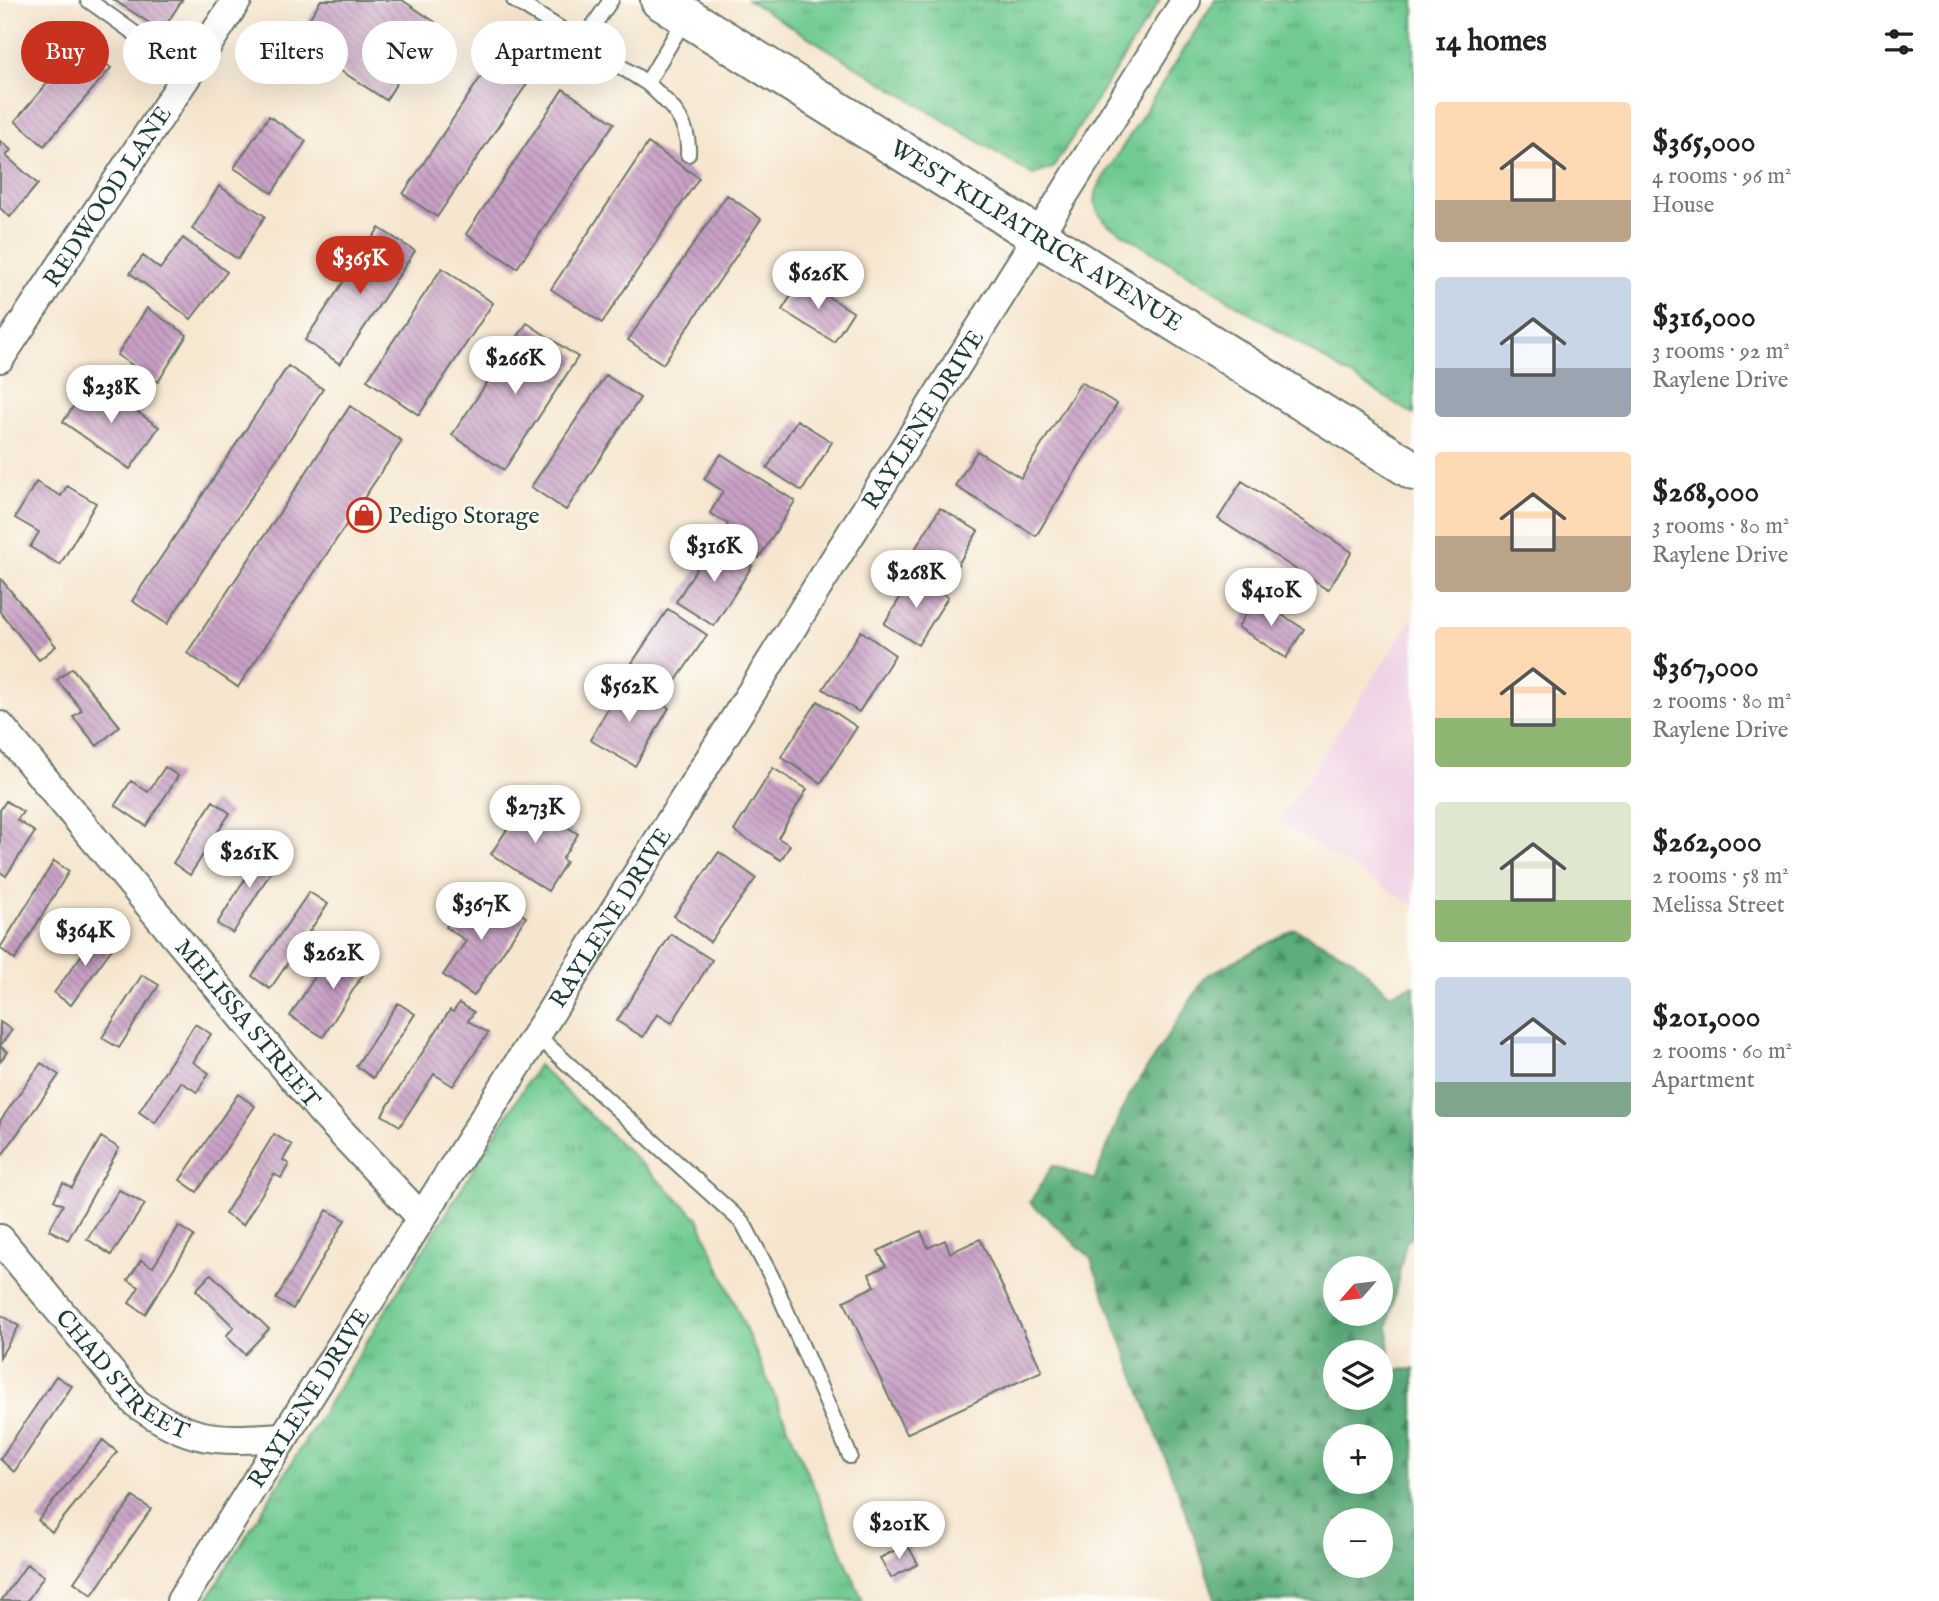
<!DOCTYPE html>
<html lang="en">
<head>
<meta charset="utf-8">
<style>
  body { margin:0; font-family:"IM FELL English",serif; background:#f2f2f2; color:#222; height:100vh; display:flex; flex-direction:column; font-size:26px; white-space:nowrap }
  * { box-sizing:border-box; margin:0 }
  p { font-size:23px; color:#767676 }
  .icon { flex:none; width:38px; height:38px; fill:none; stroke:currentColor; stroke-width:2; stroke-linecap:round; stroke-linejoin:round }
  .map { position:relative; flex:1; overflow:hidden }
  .details { display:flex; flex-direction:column; background:#fff; width:525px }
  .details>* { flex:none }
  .hud { position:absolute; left:21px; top:21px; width:665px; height:63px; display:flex; gap:14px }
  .needle { width:46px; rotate:242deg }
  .tools { position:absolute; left:1323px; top:1256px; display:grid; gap:14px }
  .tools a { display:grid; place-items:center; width:70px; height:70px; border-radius:50%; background:#fff; box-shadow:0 7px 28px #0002; font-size:35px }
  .price { position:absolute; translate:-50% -60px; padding:0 16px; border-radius:24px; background:#fff; color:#222; font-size:23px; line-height:46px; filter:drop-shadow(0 2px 4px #0008) }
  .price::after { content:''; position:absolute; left:50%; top:42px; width:21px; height:16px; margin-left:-10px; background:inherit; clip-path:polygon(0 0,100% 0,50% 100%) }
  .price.active { background:#c8321e; color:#fff }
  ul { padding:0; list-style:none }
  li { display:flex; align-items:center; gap:21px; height:175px; padding:0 21px }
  li span { display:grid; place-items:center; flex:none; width:196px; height:140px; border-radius:7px; color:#555 }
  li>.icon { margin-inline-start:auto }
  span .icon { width:84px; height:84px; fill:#fffc; stroke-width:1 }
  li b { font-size:30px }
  h2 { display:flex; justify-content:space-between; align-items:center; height:84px; padding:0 21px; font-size:30px }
  .chip { padding:0 24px; border-radius:32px; background:#fff; box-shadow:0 7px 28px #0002; font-size:24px; line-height:63px }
  .chip.active { background:#c8321e; color:#fff }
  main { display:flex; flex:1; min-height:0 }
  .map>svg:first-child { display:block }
  .built { fill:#f0d0e4 }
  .grass { fill:url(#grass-tufts); stroke:#478462; stroke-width:2 }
  .forest { fill:url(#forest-firs); stroke:#3d7658; stroke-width:2; fill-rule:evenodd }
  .building { fill:url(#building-back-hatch) }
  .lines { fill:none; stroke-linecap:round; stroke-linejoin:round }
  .lane-casing { stroke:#6a786a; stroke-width:18 }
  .street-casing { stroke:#6a786a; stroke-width:32 }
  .secondary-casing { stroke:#6a786a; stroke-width:42 }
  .lane { stroke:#fff; stroke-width:14 }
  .street { stroke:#fff; stroke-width:28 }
  .secondary { stroke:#fff; stroke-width:38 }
  .labels { text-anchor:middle; stroke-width:5; stroke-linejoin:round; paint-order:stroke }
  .street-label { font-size:24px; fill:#1f3d34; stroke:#fdfcf7 }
  .poi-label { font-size:24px; fill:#1f3d34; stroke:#fdfcf7; text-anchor:start }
</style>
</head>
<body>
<main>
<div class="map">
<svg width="1414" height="1601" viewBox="0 0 1414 1601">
  <defs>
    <pattern id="grass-tufts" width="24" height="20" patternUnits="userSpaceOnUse" patternTransform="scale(1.75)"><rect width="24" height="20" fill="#6fca91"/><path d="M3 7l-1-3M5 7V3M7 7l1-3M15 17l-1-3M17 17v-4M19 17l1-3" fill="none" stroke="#5ba577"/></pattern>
    <pattern id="forest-firs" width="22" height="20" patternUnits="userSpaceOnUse" patternTransform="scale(1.75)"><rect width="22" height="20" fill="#5bae7b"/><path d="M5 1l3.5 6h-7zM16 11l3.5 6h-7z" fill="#4b8f66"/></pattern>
    <pattern id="building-back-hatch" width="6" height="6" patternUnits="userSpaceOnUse" patternTransform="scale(1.75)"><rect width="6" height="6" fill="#c8a0c4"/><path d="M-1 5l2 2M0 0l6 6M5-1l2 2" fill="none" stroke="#a284a0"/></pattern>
  </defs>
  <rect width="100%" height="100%" fill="#fdfcf7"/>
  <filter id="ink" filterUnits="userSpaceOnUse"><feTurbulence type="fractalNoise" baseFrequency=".0143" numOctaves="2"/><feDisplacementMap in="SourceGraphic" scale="14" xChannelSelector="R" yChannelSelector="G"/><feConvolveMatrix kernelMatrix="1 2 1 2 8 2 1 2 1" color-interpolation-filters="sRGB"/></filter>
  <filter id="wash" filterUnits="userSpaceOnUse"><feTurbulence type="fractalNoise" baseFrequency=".00686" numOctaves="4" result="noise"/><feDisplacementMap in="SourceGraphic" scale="28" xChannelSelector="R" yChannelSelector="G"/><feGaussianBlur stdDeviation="1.57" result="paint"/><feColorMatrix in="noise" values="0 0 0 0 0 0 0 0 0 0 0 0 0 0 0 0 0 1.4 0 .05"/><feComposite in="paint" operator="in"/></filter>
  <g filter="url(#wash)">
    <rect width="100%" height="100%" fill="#f6e6cf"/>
    <path class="built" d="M1414,616V906L1279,822Z"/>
    <path class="grass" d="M748,0H1160L1053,168L1033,175Z
      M1215,0H1414V415L1109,225C1094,212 1092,200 1100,183Z
      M538,1065L698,1218L863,1601H206Z"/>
    <path class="forest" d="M1295,929L1353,959L1389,994L1414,985V1234L1406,1242L1388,1326L1391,1370L1414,1369V1601H1216L1192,1529L1090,1257L1030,1202L1053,1165L1094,1180L1126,1101L1206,976ZM1335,1269H1381V1314H1335ZM1335,1353H1381V1398H1335ZM1335,1437H1381V1482H1335ZM1335,1521H1381V1566H1335Z"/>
    <g id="blocks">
      <path class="building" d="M114,0H182L162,31Z
        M321,0H402L435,22L386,100L295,41Z
        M82,43L111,68L44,146L15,121Z
        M500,48L535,72L437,217L403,194Z
        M563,89L614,123L517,268L466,234Z
        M269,116L306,141L272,193L234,168Z
        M0,141L11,150L6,156L38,184L10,217L0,208Z
        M648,143L699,178L602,323L551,289Z
        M219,186L265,216L238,259L192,229Z
        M727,195L761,219L663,364L628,340Z
        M379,228L415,251L340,364L305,340Z
        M183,238L227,272L191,319L130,273L143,256L160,269Z
        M442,268L493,303L419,415L367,380Z
        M801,280L853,312L834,342L782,310Z
        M147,308L187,335L158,382L117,355Z
        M527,323L578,357L504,470L452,435Z
        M288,366L323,389L167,624L132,601Z
        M606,375L640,398L566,510L531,487Z
        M91,380L159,427L130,469L63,422Z
        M1081,382L1117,404L1036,536L955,486L977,451L1021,478Z
        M350,406L402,441L238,687L187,653Z
        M797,420L832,442L802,491L767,468Z
        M721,454L795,501L759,558L721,534L728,524L710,513L723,491L704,479Z
        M1242,481L1352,552L1328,590L1218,519Z
        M36,482L61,496L67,486L96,503L60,565L30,547L39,532L15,518Z
        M940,508L978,531L947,583L909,559Z
        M713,542L752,566L714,626L676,602Z
        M914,575L948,597L918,645L884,624Z
        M0,578L56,646L39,660L0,612Z
        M1256,598L1304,629L1286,658L1238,627Z
        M668,609L707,635L669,691L630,666Z
        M861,631L895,655L859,712L823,689Z
        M72,668L120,726L97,746L73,717L82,710L57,680Z
        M624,681L669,708L635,766L590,740Z
        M818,701L857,727L821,783L781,757Z
        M165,767L178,776L146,826L115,805L131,781L148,792Z
        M773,768L807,789L778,838L790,845L781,860L734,831Z
        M526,800L578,834L562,859L566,862L548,891L491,854Z
        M6,801L23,812L17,820L35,832L6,876L0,872V810Z
        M213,801L230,813L190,875L173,863Z
        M265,847L280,857L233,933L217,924Z
        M719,852L756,878L710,942L674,916Z
        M54,861L69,871L15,960L0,948Z
        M309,892L328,904L270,989L252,976Z
        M494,896L526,917L474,996L443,975L466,941L446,927L463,902L482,915Z
        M99,931L116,943L71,1005L54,993Z
        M671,934L712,960L672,1023L657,1014L643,1037L617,1021Z
        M360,939L378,951L323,1037L290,1016L318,972L332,981Z
        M142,975L159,985L119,1048L102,1038Z
        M398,1003L415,1014L373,1078L356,1066Z
        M459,1003L474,1012L468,1021L488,1033L453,1086L434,1074L400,1126L382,1115L450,1010L453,1012Z
        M0,1022L12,1030L0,1046L7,1052L0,1062Z
        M195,1024L211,1034L193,1062L209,1073L197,1092L181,1082L155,1123L139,1112Z
        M41,1063L59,1075L0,1158V1121Z
        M238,1094L255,1106L197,1192L180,1180Z
        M274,1134L292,1145L283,1160L289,1164L281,1178L274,1174L243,1225L225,1214Z
        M101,1137L119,1148L68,1240L49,1230L63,1205L54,1200L63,1183L72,1188Z
        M119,1190L145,1204L111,1255L87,1239Z
        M327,1210L345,1220L293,1309L276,1299Z
        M179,1226L194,1236L145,1314L129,1303L139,1287L128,1280L141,1260L153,1267Z
        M921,1231L928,1248L945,1240L950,1253L980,1239L1042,1371L906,1434L844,1301L875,1286L869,1274L886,1266L878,1251Z
        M211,1274L269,1329L245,1354L226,1336L234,1327L196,1290Z
        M1,1315L19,1326L0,1357V1317Z
        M56,1376L72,1386L14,1472L0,1459Z
        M103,1440L117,1452L52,1532L38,1520Z
        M133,1497L151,1509L92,1595L74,1582Z
        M907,1544L918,1564L891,1578L880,1558Z
        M27,1564L44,1576L27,1601H1Z"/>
    </g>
  </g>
  <g filter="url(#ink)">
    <use href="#blocks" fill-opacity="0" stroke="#6a786a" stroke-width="2"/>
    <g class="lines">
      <g class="lane-casing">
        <path id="lane" d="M88,0L189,72
          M514,0L647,83L686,17
          M582,42L611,0
          M647,83C670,104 690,121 688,154
          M535,1034L743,1223L772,1278L850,1456"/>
      </g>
      <g class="street-casing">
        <g id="street">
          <path id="s1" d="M0,358L237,0"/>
          <path id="s2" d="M0,726L322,1112L420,1216"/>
          <path id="s3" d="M0,1239L136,1403C192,1443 216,1441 282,1437"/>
          <path id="s4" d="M181,1601L1186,0"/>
        </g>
      </g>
      <g class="secondary-casing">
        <g id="secondary">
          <path id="s5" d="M660,0L1414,471"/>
        </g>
      </g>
      <use href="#lane" class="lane"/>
      <use href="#street" class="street"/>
      <use href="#secondary" class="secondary"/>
    </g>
  </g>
  <defs>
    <g id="shop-ring" transform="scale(1.75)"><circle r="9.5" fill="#fdfcf7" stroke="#c8321e" stroke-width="1.5"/><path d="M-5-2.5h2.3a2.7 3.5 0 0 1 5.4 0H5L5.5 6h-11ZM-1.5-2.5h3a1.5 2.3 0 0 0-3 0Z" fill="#c8321e"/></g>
  </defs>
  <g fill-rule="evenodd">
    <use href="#shop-ring" x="364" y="515"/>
  </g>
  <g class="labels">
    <g class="street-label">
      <text dy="8" stroke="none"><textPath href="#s1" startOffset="194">REDWOOD LANE</textPath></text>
      <text dy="8" stroke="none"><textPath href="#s5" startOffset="444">WEST KILPATRICK AVENUE</textPath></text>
      <text dy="8" stroke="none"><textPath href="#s4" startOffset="1395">RAYLENE DRIVE</textPath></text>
      <text dy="8" stroke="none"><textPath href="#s4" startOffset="807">RAYLENE DRIVE</textPath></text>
      <text dy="8" stroke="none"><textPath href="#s2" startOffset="387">MELISSA STREET</textPath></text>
      <text dy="8" stroke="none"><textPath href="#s3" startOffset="184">CHAD STREET</textPath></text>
      <text dy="8" stroke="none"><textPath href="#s4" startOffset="240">RAYLENE DRIVE</textPath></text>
    </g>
    <g class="poi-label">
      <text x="388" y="523">Pedigo Storage</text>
    </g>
  </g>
</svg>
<div class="tools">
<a><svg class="needle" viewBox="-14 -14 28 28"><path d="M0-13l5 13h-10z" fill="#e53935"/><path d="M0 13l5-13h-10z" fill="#767676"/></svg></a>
<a><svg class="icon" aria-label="layers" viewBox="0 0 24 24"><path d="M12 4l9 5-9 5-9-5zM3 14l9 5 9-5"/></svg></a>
<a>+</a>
<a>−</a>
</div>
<b class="price active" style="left:360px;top:296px">$365K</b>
<b class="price" style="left:818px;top:311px">$626K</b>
<b class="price" style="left:515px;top:396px">$266K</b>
<b class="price" style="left:111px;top:425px">$238K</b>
<b class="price" style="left:714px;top:584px">$316K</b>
<b class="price" style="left:916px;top:610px">$268K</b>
<b class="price" style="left:1271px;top:628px">$410K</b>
<b class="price" style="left:629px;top:724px">$562K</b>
<b class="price" style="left:535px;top:845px">$273K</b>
<b class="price" style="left:249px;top:890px">$261K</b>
<b class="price" style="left:481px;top:942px">$367K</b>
<b class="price" style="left:85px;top:968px">$364K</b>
<b class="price" style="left:333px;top:991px">$262K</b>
<b class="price" style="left:899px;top:1561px">$201K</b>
<div class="hud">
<a class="chip active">Buy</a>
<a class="chip">Rent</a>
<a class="chip">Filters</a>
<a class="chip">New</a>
<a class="chip">Apartment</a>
</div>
</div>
<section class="details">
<h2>14 homes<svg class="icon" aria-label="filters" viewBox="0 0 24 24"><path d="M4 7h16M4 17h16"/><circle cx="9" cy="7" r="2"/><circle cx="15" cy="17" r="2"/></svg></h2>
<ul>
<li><span style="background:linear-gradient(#ffd9b3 70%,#b9a48a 0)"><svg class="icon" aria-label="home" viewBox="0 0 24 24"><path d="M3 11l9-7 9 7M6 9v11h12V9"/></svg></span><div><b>$365,000</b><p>4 rooms · 96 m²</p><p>House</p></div></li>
<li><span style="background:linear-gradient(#c9d6e8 65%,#9aa5b1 0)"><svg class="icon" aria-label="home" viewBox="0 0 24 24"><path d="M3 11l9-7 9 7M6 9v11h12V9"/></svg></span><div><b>$316,000</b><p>3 rooms · 92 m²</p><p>Raylene Drive</p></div></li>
<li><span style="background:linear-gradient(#ffd9b3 60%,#b9a48a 0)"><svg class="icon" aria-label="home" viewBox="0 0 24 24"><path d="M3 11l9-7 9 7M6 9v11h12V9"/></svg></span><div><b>$268,000</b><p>3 rooms · 80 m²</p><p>Raylene Drive</p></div></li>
<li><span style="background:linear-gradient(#ffd9b3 65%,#8fb573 0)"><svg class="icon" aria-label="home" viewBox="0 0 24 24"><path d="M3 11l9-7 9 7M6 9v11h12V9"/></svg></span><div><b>$367,000</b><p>2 rooms · 80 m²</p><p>Raylene Drive</p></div></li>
<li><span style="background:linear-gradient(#dfe7d0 70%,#8fb573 0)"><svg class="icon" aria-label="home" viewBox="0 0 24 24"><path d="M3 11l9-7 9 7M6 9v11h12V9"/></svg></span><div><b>$262,000</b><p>2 rooms · 58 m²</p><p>Melissa Street</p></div></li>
<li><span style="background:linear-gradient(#c9d6e8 75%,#7fa58c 0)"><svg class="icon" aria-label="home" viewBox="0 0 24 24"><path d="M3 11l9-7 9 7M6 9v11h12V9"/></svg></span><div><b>$201,000</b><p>2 rooms · 60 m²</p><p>Apartment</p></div></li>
</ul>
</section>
</main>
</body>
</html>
